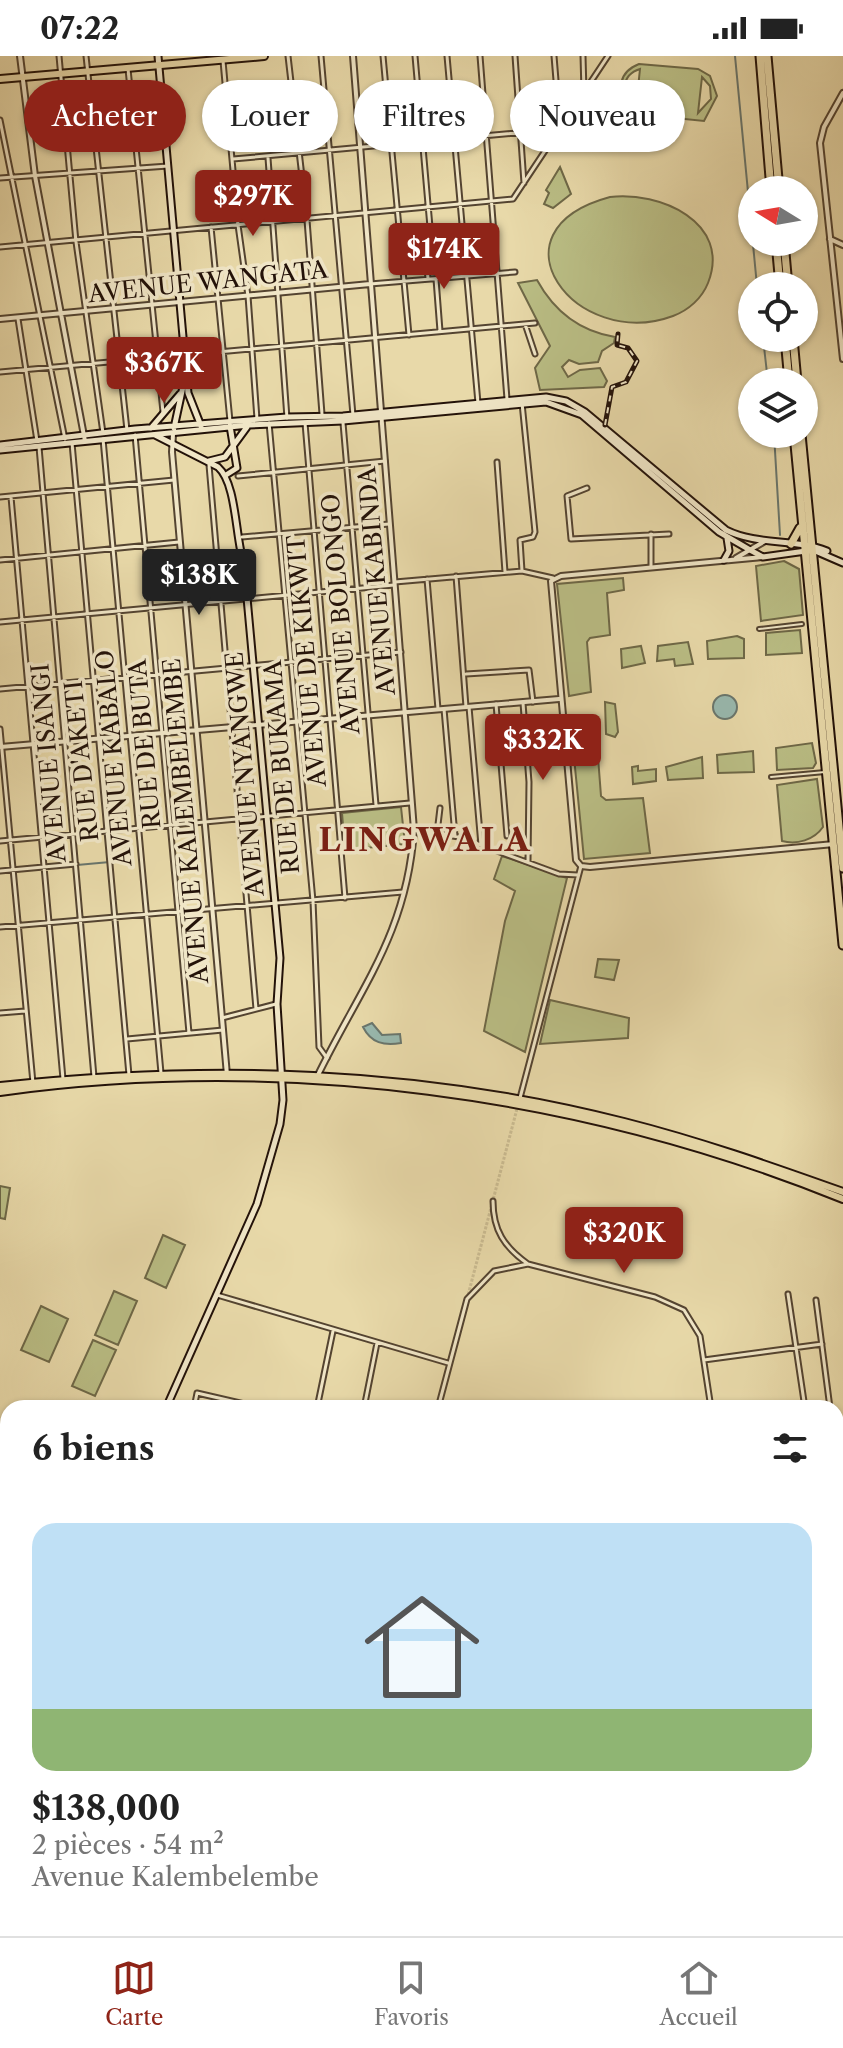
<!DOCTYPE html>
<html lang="fr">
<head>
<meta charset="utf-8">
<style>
  body { margin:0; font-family:"Libre Caslon Text",serif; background:#f6f6f6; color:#222; height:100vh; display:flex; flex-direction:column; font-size:30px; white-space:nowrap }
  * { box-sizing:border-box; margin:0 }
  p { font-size:26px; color:#767676 }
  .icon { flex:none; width:44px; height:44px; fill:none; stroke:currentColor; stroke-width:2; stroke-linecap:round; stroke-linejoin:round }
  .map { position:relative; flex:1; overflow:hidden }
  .panel { position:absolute; left:0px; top:1344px; width:844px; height:536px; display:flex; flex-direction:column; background:#fff; border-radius:24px 24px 0 0; box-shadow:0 2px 6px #0004 }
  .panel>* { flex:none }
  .guide { position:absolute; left:24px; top:24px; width:796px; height:72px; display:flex; gap:16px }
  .needle { width:52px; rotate:281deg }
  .tools { position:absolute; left:738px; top:120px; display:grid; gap:16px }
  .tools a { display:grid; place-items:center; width:80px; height:80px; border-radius:50%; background:#fff; box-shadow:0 2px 6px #0004; font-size:40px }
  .price { position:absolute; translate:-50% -68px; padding:0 18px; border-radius:8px; background:#8f2418; color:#fff; font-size:26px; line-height:52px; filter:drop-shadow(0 2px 4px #0008) }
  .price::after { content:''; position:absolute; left:50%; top:48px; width:24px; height:18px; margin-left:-12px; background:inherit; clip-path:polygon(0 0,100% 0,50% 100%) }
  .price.current { background:#222; color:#fff }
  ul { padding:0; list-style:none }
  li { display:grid; align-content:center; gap:16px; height:424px; padding:0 32px }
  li+li { border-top:2px solid #e0e0e0 }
  li span { display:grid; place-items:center; height:248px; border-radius:24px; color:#555 }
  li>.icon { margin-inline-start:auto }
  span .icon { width:144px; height:144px; fill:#fffc; stroke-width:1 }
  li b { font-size:34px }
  h2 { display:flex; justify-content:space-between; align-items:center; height:96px; padding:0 32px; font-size:34px }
  .pill { padding:0 28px; border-radius:36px; background:#fff; box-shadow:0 2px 6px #0004; font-size:28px; line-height:72px }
  .pill.current { background:#8f2418; color:#fff }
  .status { display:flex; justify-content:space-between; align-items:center; height:56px; padding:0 40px; background:#fff; direction:ltr }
  .status svg { height:22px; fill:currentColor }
  .dock { display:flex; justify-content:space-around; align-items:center; height:112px; border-top:2px solid #e0e0e0; background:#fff; font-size:22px; color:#767676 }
  .dock a { display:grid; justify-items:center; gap:4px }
  .dock .current { color:#8f2418 }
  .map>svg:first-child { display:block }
  .green { fill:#babe85; stroke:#6e6847; stroke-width:2; fill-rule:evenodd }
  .water { fill:#98b9af; stroke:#69766d; stroke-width:2 }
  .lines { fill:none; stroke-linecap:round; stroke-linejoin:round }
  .stream { stroke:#69766d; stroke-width:2 }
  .minor-tunnel { stroke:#cabb91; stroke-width:3; stroke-dasharray:3 1.5; stroke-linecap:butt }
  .pedestrian-casing { stroke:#544431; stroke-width:6 }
  .minor-casing { stroke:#544431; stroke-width:7 }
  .tertiary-casing { stroke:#544431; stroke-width:8 }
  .secondary-casing { stroke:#231209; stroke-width:9 }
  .primary-casing { stroke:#231209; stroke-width:10 }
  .trunk-casing { stroke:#231209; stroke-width:11 }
  .pedestrian { stroke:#f0e6c7; stroke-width:2 }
  .minor { stroke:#f0e6c7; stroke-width:3 }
  .tertiary { stroke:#f0e6c7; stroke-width:4 }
  .secondary { stroke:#f0e6c7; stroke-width:5 }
  .primary { stroke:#e8d9a9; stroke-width:6 }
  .trunk { stroke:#e8d9a9; stroke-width:7 }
  .rail-casing { stroke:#231209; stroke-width:5 }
  .rail { stroke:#f0e6c7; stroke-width:2; stroke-dasharray:6; stroke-linecap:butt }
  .labels { text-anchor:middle; stroke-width:7; stroke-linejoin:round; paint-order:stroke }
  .street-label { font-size:24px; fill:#231209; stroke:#f0e6c7 }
  .district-label { font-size:32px; font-weight:bold; letter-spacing:2px; fill:#7a1f14; stroke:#f0e6c7 }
</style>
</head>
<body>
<div class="status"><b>07:22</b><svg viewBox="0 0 49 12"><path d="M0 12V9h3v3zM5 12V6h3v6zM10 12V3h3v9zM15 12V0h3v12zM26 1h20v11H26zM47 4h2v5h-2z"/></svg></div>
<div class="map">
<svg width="843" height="1880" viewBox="0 0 843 1880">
  <rect width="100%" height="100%" fill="#e8d9a9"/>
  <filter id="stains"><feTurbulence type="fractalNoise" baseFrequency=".0025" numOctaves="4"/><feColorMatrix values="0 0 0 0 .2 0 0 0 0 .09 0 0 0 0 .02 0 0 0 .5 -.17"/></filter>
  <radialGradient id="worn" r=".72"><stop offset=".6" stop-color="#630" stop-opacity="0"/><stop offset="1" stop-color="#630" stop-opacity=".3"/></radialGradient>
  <path class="green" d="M639,8L698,13L710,20L717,40L704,65L626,57C621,36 614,18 639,8ZM640,13L636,51C620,39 621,19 640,13ZM702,21L710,30L711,43L698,57Z
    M560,111L571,138L553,152L544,148L549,137L546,134Z
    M610,141C659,135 732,166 708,227C702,242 689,254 673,260C576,296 484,175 610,141Z
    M537,224C554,255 578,275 615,281L614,287L602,295L598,306L579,308L569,304L562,311L568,321L580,314L600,312L607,325L604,331L540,334L535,312L550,290L518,227Z
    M784,505L799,513L803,559L761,565L756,510Z
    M623,522L624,534L607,537L610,579L590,582L587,586L591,636L569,640L557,528Z
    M800,574L802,597L766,599V577Z
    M737,580L744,583V602L708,603L707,585Z
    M688,586L693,608L675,610L674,603L657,605L658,590Z
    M641,590L645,607L622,612L621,593Z
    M605,646L615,648L618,676L615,681L606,678Z
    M812,687L816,707L813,712L777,714L776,692Z
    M597,688L601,740L606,744L643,742L650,797L584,803L573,691Z
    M753,695L754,716L718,717L717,699Z
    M702,701L703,722L668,724L666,711Z
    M638,710V715L656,713V725L633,728L632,711Z
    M817,723L823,771C814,784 797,789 782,785L777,729Z
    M401,751L405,788L345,794L342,757Z
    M502,800L567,822L525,996L484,975L505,865L515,835L494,823Z
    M598,903L619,904L614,924L595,921Z
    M550,944L629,962L628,982L540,988Z
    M0,1130L10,1132L5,1163L0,1162Z
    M163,1179L185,1189L166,1232L145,1222Z
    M114,1235L137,1245L118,1289L95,1279Z
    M41,1250L68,1263L49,1306L21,1294Z
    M93,1284L116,1294L95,1340L72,1330Z"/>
  <path class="water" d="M713 651a12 12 0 1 1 24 0a12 12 0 1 1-24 0Z
    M372,967L382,979L400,978L401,987C384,990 371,987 363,971Z"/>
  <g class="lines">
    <path class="stream" d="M735,0L757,230
      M763,282L768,326
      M774,378L780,479
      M77,809L110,806
      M393,1880L394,1872"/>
    <path class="minor-tunnel" d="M467,1243L518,1049"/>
    <g class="pedestrian-casing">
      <path id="pedestrian" d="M759,573L802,568
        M771,721L825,716"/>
    </g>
    <g class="minor-casing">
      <path id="minor" d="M59,0L76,186L103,377
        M86,0L127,374
        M288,0L307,164L322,358
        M321,0L353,359
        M383,0L409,279
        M415,0L430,171
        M447,0L478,347
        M480,0L507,343
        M515,0L524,127
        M554,0L560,73
        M583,0L584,36
        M223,5L238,169L248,240L257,363
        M128,13L163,356
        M0,64L65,383
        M268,102L287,362
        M233,103L560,73
        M0,122L168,110
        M211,171L230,365
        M425,185L428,223
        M0,191L513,143L608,0
        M436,223L440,275
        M370,228L515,216
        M18,263L37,385
        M525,268L535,298
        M0,316L535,267
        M269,367L313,845L319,991L327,1002
        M305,367L345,842
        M343,367L376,749
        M135,379L189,977
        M103,383L161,1017
        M72,387L129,1019
        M39,391L94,1021
        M497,406L505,516
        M209,409L256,953
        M238,420L385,405
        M587,432L567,440L571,483L669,478
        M0,441L174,424
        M11,441L63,1023
        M651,478V510
        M242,481L389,468
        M0,504L179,486
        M522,515L520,484L533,481L535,476L522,347
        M456,520L466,651
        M427,523L438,653
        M395,526L522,515L553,522
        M0,566L394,529
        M466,618L529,614L533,646
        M0,633L401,596
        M523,647L529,726L528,805
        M496,648L507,780
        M469,651L481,789
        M444,653L455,780
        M0,673L33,1027
        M414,774L459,781L559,818L578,819
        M437,777L440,752
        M0,785L410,747
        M0,815L76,808
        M0,871L403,836
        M0,957L25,955
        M222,962L276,948
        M127,983L223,974
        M520,1042L581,810
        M493,1145C493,1174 504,1191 528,1208
        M788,1238L805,1352
        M217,1239L448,1307
        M816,1244L830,1352
        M704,1304L822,1288
        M194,1352L197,1337L262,1352
        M317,1352L333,1275
        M364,1352L377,1287
        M438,1352L467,1243L494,1215L528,1208L655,1241L684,1254L700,1280L711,1352
        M0,1393L8,1397
        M836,1394L843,1446
        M836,1510L843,1509
        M836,1551L843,1550
        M0,1701L8,1697
        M0,1709L8,1713
        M0,1867L8,1856
        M144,1872L150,1880
        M352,1872V1880
        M17,1880L21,1872
        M69,1880L73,1872
        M132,1880L136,1872
        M203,1880L227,1872
        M275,1880H278
        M740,1880L748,1872"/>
    </g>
    <g class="tertiary-casing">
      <path id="tertiary" d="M20,0L35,120L85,385
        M843,37L824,71L820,87L843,303
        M830,183L843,189
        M0,263L370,228
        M173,378L172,396L227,1019
        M763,501L561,520L551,525L576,804L581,810L590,811L834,788
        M736,502L765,485
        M0,691L559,643
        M317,1021C360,932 407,878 414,774L353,0"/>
    </g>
    <g class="secondary-casing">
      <path id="secondary" d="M158,0L188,337L201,370
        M151,372L180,338
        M174,372L184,326
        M155,379L218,411C237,428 235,481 244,509L280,902L277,948L283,1044L280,1068L257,1148L166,1352
        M0,389L135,373L287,361L343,360L546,341L566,345L585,356L726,474C758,490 795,482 827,495
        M0,394L249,369L343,365L546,346L582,359L719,476L750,494L763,501L813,494L843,507
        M209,405L225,401L247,371
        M226,419L237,412L230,370
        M724,504L729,495L727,482
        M0,1685L8,1670"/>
    </g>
    <g class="primary-casing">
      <path id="primary" d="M0,23L264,0
        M0,1030C212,1008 416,1013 624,1066C699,1085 770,1110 843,1136
        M0,1036C282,997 579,1036 843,1143"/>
    </g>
    <g class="trunk-casing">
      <path id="trunk" d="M760,0L771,134
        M767,0L779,134
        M776,186L780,230
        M784,186L788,230
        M785,282L789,326
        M793,282L797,326
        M794,378L843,889
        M801,378L843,812
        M791,488L800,472"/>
    </g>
    <use href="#pedestrian" class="pedestrian"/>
    <use href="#minor" class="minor"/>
    <use href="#tertiary" class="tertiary"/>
    <use href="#secondary" class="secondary"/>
    <use href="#primary" class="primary"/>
    <use href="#trunk" class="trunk"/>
    <g class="rail-casing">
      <path id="rail" d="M605,369L612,331L626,326L637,305L628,292L617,289L618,278"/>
    </g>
    <use href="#rail" class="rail"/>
  </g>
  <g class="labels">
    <g class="street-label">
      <text transform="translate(208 226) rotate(-6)" y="8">AVENUE WANGATA</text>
      <text transform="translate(377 525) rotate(-95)" y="8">AVENUE KABINDA</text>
      <text transform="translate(341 558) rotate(-95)" y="8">AVENUE BOLONGO</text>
      <text transform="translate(307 605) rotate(-95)" y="8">AVENUE DE KIKWIT</text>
      <text transform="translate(145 688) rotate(-95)" y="8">RUE DE BUTA</text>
      <text transform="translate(114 702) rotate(-95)" y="8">AVENUE KABALO</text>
      <text transform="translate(82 705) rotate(-96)" y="8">RUE D'AKETI</text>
      <text transform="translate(49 707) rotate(-95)" y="8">AVENUE ISANGI</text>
      <text transform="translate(282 711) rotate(-95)" y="8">RUE DE BUKAMA</text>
      <text transform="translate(245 718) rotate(-95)" y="8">AVENUE NYANGWE</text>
      <text transform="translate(186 765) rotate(-95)" y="8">AVENUE KALEMBELEMBE</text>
    </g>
    <g class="district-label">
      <text x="425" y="795">LINGWALA</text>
    </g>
  </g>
  <rect width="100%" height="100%" filter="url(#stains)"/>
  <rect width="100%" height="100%" fill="url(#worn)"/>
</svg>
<div class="tools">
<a><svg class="needle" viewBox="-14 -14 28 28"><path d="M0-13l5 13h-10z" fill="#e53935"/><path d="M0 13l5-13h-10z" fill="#767676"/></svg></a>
<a><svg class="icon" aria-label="locate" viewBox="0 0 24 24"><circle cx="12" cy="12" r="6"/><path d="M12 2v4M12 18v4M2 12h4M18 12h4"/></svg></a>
<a><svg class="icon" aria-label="layers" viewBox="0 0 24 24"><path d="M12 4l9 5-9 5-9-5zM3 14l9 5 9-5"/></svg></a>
</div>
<b class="price" style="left:253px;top:182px">$297K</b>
<b class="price" style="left:444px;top:235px">$174K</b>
<b class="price" style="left:164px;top:349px">$367K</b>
<b class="price current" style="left:199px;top:561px">$138K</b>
<b class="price" style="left:543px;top:726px">$332K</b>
<b class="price" style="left:624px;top:1219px">$320K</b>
<div class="guide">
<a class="pill current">Acheter</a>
<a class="pill">Louer</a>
<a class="pill">Filtres</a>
<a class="pill">Nouveau</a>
</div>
<section class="panel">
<h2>6 biens<svg class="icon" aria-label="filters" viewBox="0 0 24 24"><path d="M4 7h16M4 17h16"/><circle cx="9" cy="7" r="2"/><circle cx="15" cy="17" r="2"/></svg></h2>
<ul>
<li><span style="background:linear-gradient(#bfe0f5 75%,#8fb573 0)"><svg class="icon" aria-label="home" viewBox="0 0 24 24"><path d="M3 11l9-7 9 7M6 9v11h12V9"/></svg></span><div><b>$138,000</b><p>2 pièces · 54 m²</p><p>Avenue Kalembelembe</p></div></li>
</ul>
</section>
</div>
<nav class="dock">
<a class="current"><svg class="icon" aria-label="map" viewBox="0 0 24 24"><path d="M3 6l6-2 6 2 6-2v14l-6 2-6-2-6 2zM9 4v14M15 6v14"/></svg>Carte</a>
<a><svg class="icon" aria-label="saved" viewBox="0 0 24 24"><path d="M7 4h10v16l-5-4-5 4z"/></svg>Favoris</a>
<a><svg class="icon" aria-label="home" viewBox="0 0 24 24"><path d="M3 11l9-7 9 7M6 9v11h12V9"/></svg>Accueil</a>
</nav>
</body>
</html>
